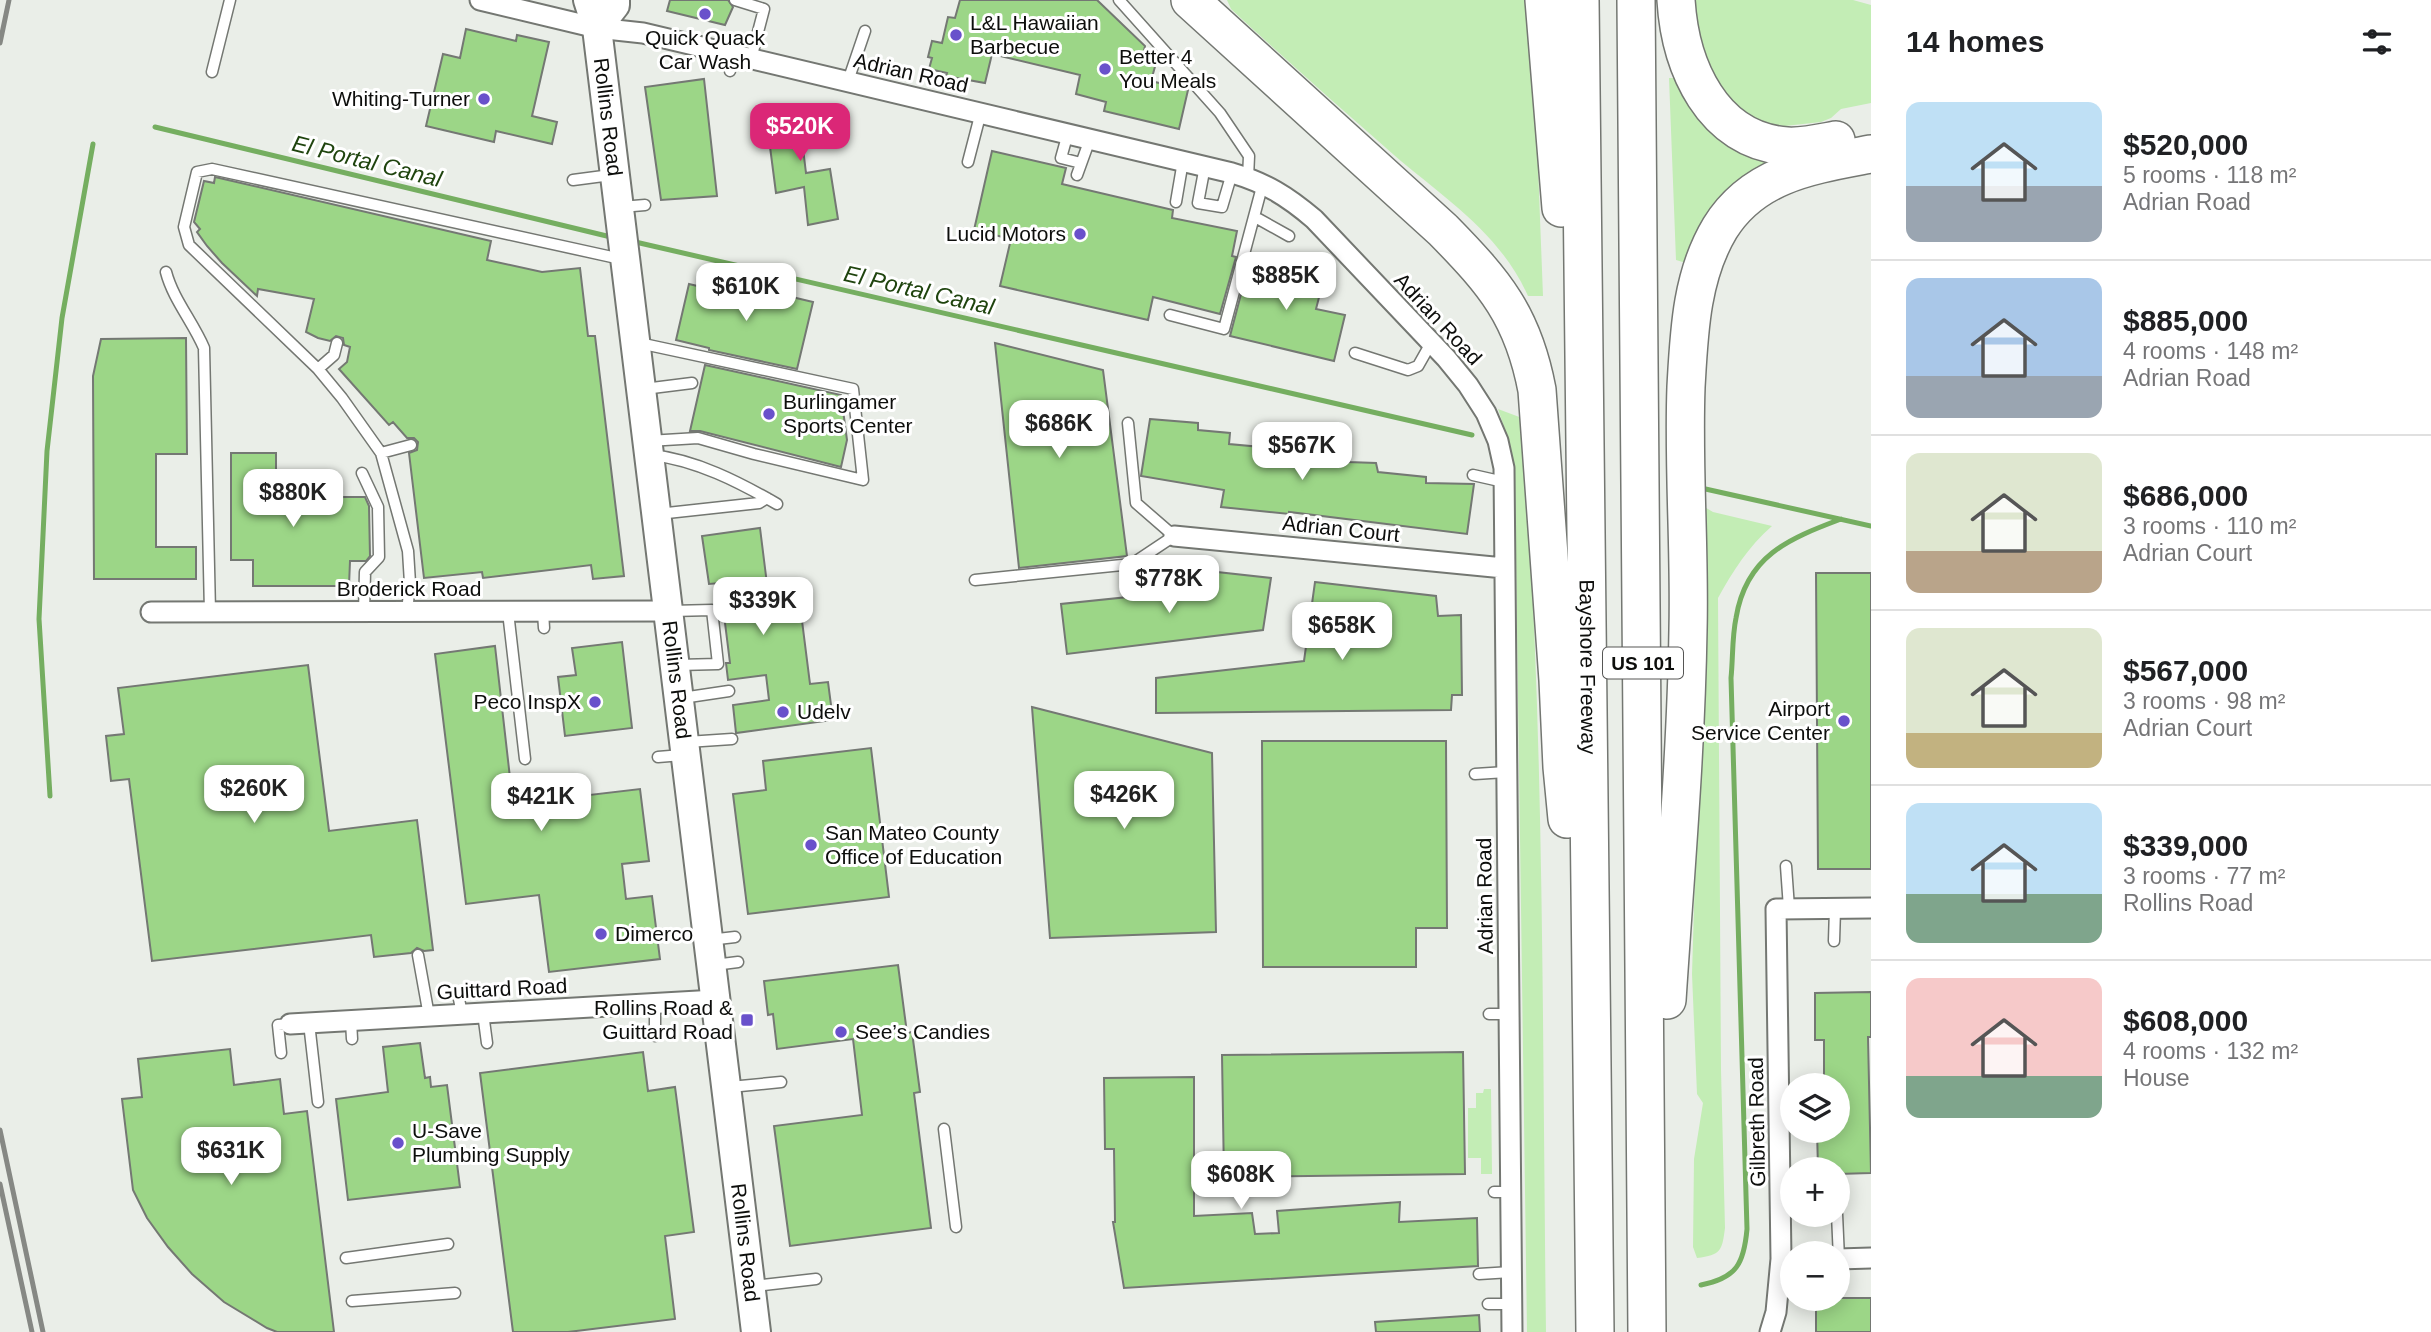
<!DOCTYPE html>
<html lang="en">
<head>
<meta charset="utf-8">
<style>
  body { margin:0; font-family:Helvetica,sans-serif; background:#f6f6f6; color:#202124; height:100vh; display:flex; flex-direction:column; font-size:26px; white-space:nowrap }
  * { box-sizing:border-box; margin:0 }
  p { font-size:23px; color:#757577 }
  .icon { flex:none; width:38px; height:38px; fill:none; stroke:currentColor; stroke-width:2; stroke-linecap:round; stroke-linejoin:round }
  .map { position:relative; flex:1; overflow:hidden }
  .side { display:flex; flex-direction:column; background:#fff; width:560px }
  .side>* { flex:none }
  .buttons { position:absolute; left:1780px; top:1073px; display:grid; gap:14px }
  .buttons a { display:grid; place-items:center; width:70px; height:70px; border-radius:50%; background:#fff; box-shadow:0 4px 18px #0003; font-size:35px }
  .price { position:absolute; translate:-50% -60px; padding:0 16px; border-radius:14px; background:#fff; color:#222; font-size:23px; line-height:46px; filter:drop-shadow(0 2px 4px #0008) }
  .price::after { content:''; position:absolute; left:50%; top:42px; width:21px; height:16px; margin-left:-10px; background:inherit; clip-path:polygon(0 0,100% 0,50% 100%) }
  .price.on { background:#db2777; color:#fff }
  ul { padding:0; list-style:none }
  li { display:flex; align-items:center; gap:21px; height:175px; padding:0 35px }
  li+li { border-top:2px solid #e0e0e0 }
  li span { display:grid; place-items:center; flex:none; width:196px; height:140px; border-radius:14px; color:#555 }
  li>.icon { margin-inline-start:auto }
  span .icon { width:84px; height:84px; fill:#fffc; stroke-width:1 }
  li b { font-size:30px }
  h2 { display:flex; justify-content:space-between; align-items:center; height:84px; padding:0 35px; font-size:30px }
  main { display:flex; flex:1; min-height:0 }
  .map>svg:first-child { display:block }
  .green { fill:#c3edb5 }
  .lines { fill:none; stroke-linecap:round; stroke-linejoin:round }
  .stream { stroke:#75ae60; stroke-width:5 }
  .building { fill:#9cd687; stroke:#747873; stroke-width:2 }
  .lane-casing { stroke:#747772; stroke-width:13 }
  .street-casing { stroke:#747772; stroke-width:23 }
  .secondary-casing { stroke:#747772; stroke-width:32 }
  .highway-casing { stroke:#747772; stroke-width:40 }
  .lane { stroke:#fff; stroke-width:10 }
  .street { stroke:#fff; stroke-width:19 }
  .secondary { stroke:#fff; stroke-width:28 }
  .highway { stroke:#fff; stroke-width:37 }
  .rail { stroke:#868884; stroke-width:5 }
  .poi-dot { fill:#6951cb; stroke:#fff; stroke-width:2.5 }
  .labels { text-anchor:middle; stroke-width:6; stroke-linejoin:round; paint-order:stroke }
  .shield { fill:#fff; stroke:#565655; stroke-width:2 }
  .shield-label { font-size:19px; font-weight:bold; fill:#0d0e0c }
  .poi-label { font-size:21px; fill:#0d0e0c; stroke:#fff; text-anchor:start }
  .street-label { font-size:21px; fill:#0d0e0c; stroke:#fff }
  .water-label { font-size:23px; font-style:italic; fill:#1f440e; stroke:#fff }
</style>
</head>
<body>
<main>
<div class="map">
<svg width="1871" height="1332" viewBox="0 0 1871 1332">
  <rect width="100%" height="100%" fill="#eaeee8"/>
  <path class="green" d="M1227,0H1525L1537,140L1543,296H1528C1500,233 1444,198 1394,155C1339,107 1285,59 1231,9Z
    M1696,0H1853L1871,5V103L1841,109L1831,118L1821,122L1785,126L1766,124L1742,114L1709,80L1696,21Z
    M1669,78H1685L1771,161L1686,263L1676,260Z
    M1498,409L1522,418C1545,722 1542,1027 1546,1332H1527L1515,485L1511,448Z
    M1696,502L1713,512L1772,526C1748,547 1733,571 1718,598L1721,1070L1725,1228C1722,1251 1721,1255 1697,1258L1693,1247L1694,1159L1703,1103L1697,1094L1692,974L1699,743Z
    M1484,1089H1491L1492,1174H1481V1158H1468V1108H1476V1093H1483Z"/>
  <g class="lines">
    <path class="stream" d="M155,127L615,238
      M631,241L1472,435
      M1701,488L1871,526
      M50,796L39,619L47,451L62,318L93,144
      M1701,1285C1737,1278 1744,1263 1747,1229L1731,678C1733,658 1732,637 1736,618C1746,556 1788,539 1841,519"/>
  </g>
  <path class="building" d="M670,0H728L733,7L725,25L667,11Z
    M960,0H1097L1145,46L1142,60L1156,63L1151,81L1188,90L1179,129L1104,111L1106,102L1076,94L1080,75L992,54L985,83L946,76L947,73L929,69L932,58L928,57L932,41L942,43L948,17L955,18Z
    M466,29L516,41L517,35L549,42L532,116L557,122L552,144L496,131L494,142L426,126L443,54L460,58Z
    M704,79L717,196L661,200L645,87Z
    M820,107L822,127L801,132L806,173L830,169L838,219L808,225L804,187L776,193L766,116Z
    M992,151L1066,168L1062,184L1173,210L1172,218L1237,231L1232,256L1236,257L1220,314L1153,297L1148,320L1000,286L1011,239L974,230Z
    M215,177L491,241L487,260L542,272L580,268L588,336H595L624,576L593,579L591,565L483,578L482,572L424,578L409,453L417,450L418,442L414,438H407L393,422L389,425L339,369L347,362L350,347L344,345L343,338L336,336L330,341L318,338L306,332L314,299L258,289L257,296L222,263L207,246L197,232L200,229L194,222L204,181L214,183Z
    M1250,260L1324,278L1316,309L1345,315L1334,361L1230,336Z
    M712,278L813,302L797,369L709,350V348L676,340L689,284L710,289Z
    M186,338L187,454H156V547H196V579H94L93,376L101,339Z
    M995,343L1103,370L1127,556L1019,568Z
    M705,365L841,395L847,440L841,467L700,431H690Z
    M1150,419L1198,423V430L1230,433L1229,444L1261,447L1260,457L1313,460L1314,454L1348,457V462L1376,463L1378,472L1426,477V483L1474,484L1467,534L1289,512V514L1221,507L1224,490L1141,476Z
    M231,453H276V497H365L369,506L370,556L366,561H350L349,586H253V560H231Z
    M760,528L769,600L799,597L810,684L828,682L833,720L736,733L733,705L769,700L766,675L728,680L726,663H730L720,583L709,584L702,536Z
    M1208,571L1271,578L1263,630L1067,654L1061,604L1205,589Z
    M1816,573H1871V869H1818Z
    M1315,582L1436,596L1438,616L1461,615L1462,695H1452L1451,710L1156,713V678L1304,661Z
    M622,642L632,728L565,736L558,677L576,675L572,648Z
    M495,646L513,804L640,789L649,861L622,864L626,899L652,896L660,959L549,972L539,895L466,904L435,654Z
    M308,665L329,831L417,820L433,950L424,951L417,948L411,953L374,957L371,935L152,961L129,779L111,781L106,736L124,734L118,688Z
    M1032,707L1212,753L1216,932L1050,938Z
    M1262,741H1446L1447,928H1416V967H1263Z
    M871,748L889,897L748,914L733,794L766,790L763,761Z
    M898,965L907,1033L912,1032L920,1092L914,1093L931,1228L790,1246L774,1126L862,1115L853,1039L777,1049L773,1014L768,1015L764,981Z
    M1871,992V1037H1868L1871,1173L1838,1174V1169H1818L1817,1130H1838V1085H1824V1040H1815V993Z
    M420,1043L425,1078L430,1077L431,1087L447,1085L460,1187L348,1200L336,1099L388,1092L383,1047Z
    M230,1049L234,1085L280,1079L284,1114L307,1111L334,1332H277L267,1328L224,1302L192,1274L168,1247L147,1218L133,1190L122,1099L142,1097L138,1059Z
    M643,1052L648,1091L675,1087L694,1232L665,1236L675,1319L568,1332H513L480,1073Z
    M1463,1052L1465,1174L1224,1177L1222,1055Z
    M1194,1077V1216L1252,1213L1255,1234L1279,1233L1277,1211L1400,1202L1399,1222L1477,1218L1478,1266L1124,1288L1113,1222H1115L1114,1149H1105L1104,1078Z
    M1816,1298H1871V1332H1816Z
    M1479,1315L1480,1332H1376L1375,1322Z"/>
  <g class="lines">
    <g class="lane-casing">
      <path id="lane" d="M735,0L764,9L751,59
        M1119,0L1220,113L1249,156L1248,178
        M729,54L730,71
        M212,72L230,0
        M848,81L865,31
        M1068,133L1061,158L1081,163
        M968,162L981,112
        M1205,166L1198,203L1222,207L1232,173
        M1077,175L1090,139
        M573,180L611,175
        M1176,202L1183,161
        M621,207L645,205
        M1255,217L1289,236
        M166,272C173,299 193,322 204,348L210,612
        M1170,315L1224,329L1263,183
        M639,343L853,389L863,480L754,454L698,438L648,441
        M1355,353L1408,370L1418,366L1431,343
        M318,369L334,355L337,343
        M644,389L692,383
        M381,453L411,445
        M652,455C696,460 739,482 777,504
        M362,473L378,507L379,557L365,572L364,612
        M1473,475L1504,482
        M658,514L759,503L767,498
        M975,580L1132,564L1174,536L1136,503L1128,423
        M671,611L712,610L718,664L678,665
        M407,612L410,583L408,551L381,453L342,398L318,369L189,245L184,227L197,172L212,169L621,259
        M508,612L525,759
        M543,612L544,628
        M682,698L729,691
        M687,742L732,739
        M658,757L682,755
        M1475,774L1506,772
        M1786,866L1789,908
        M709,940L735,937
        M1834,941L1835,909
        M418,955L429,1016
        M714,965L738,962
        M459,999L462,1014
        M655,1003V1036
        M483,1013L487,1043
        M1489,1014H1509
        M351,1021L352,1039
        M309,1023L318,1102
        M281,1053L278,1025L290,1024
        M730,1087L781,1082
        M944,1129L956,1227
        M1494,1192H1511
        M1837,1214L1839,1259
        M346,1258L448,1244
        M1479,1274L1511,1272
        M754,1286L816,1279
        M352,1301L455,1293
        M1488,1304H1512"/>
    </g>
    <g class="street-casing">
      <path id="street" d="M480,0L597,28L643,33L1232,173C1266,183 1287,196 1314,219L1446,358L1468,385L1486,413L1498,441L1504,468L1512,1332
        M1174,536L1504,568
        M151,612L667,611
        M290,1024L716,1000
        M1838,1259L1871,1258
        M1770,1332L1776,1312L1781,1259L1776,909L1871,908"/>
    </g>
    <g class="secondary-casing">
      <g id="secondary">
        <path id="s1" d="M588,0L597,28L756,1332"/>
        <path d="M597,28L615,5V0"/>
      </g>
    </g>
    <g class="highway-casing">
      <g id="highway">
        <path d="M1190,0L1443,230C1495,283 1523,316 1537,390L1558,680L1562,767L1567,819"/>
        <path d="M1544,0L1561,208"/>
        <path id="s2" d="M1580,0L1595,1332"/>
        <path d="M1636,0L1647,1332"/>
        <path d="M1676,0C1680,66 1712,141 1787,146C1804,147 1820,143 1836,140"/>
        <path d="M1667,1000C1675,877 1686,754 1688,630C1690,549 1683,468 1686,387C1689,333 1691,276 1720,228C1754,173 1813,165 1871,154"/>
      </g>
    </g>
    <use href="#lane" class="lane"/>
    <use href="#street" class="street"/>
    <use href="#secondary" class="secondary"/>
    <use href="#highway" class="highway"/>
    <path class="rail" d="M0,43L9,0
      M0,1130L43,1332
      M0,1184L32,1332"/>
  </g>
  <g class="poi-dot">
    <circle cx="705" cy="14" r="7"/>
    <circle cx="956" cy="35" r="7"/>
    <circle cx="1105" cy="69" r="7"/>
    <circle cx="484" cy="99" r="7"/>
    <circle cx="1080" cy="234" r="7"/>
    <circle cx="769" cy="414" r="7"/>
    <circle cx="595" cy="702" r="7"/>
    <circle cx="783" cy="712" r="7"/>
    <circle cx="1844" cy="721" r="7"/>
    <circle cx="811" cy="845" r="7"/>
    <circle cx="601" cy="934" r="7"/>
    <rect x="740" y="1013" width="14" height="14" rx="3.5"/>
    <circle cx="841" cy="1032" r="7"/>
    <circle cx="398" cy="1143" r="7"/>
  </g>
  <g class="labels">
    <rect class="shield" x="1603" y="647.5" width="80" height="31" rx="5"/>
    <g class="shield-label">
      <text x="1643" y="670">US 101</text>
    </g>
    <g class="poi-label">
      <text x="970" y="30">L&amp;L Hawaiian<tspan x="970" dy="24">Barbecue</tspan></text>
      <text x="705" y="45" text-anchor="middle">Quick Quack<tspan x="705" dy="24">Car Wash</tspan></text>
      <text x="1119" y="64">Better 4<tspan x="1119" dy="24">You Meals</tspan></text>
      <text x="470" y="106" text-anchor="end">Whiting-Turner</text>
      <text x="1066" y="241" text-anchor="end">Lucid Motors</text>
      <text x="783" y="409">Burlingamer<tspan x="783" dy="24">Sports Center</tspan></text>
      <text x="581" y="709" text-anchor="end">Peco InspX</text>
      <text x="1830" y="716" text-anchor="end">Airport<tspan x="1830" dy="24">Service Center</tspan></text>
      <text x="797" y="719">Udelv</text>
      <text x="825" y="840">San Mateo County<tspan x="825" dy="24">Office of Education</tspan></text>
      <text x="615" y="941">Dimerco</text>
      <text x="733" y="1015" text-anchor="end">Rollins Road &amp;<tspan x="733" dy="24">Guittard Road</tspan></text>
      <text x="855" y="1039">See’s Candies</text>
      <text x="412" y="1138">U-Save<tspan x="412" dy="24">Plumbing Supply</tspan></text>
    </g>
    <g class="street-label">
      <text transform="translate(911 73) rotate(13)" y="7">Adrian Road</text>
      <text dy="7" stroke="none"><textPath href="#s1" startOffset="119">Rollins Road</textPath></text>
      <text transform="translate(1438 319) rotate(47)" y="7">Adrian Road</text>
      <text transform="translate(1341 529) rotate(6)" y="7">Adrian Court</text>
      <text x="409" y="596">Broderick Road</text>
      <text dy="7" stroke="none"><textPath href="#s2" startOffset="667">Bayshore Freeway</textPath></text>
      <text dy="7" stroke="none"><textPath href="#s1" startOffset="686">Rollins Road</textPath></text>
      <text transform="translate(1485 896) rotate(-91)" y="7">Adrian Road</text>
      <text transform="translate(502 989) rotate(-3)" y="7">Guittard Road</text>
      <text transform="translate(1757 1122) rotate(-91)" y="7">Gilbreth Road</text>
      <text dy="7" stroke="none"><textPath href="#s1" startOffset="1253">Rollins Road</textPath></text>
    </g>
    <g class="water-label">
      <text transform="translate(367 161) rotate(14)" y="8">El Portal Canal</text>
      <text transform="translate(919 290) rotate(13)" y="8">El Portal Canal</text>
    </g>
  </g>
</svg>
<div class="buttons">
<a><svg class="icon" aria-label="layers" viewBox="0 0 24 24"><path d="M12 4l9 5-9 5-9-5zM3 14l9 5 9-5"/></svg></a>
<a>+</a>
<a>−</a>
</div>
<b class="price on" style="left:800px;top:163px">$520K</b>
<b class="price" style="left:1286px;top:312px">$885K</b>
<b class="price" style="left:746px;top:323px">$610K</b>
<b class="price" style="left:1059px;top:460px">$686K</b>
<b class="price" style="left:1302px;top:482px">$567K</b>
<b class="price" style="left:293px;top:529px">$880K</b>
<b class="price" style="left:1169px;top:615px">$778K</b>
<b class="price" style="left:763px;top:637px">$339K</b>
<b class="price" style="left:1342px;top:662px">$658K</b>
<b class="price" style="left:254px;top:825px">$260K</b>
<b class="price" style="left:1124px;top:831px">$426K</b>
<b class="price" style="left:541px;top:833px">$421K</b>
<b class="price" style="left:231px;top:1187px">$631K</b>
<b class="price" style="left:1241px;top:1211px">$608K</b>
</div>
<section class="side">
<h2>14 homes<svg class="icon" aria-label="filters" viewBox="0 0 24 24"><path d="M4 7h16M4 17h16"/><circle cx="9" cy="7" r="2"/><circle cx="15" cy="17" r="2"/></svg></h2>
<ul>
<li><span style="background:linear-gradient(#bfe0f5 60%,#9aa5b1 0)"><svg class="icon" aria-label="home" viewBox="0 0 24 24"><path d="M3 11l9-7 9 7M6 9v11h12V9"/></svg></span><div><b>$520,000</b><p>5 rooms · 118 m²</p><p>Adrian Road</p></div></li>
<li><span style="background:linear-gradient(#a9c7e8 70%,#9aa5b1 0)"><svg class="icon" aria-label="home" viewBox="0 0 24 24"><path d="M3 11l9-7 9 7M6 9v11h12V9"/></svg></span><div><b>$885,000</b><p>4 rooms · 148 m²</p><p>Adrian Road</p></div></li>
<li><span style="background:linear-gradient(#dfe7d0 70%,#b9a48a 0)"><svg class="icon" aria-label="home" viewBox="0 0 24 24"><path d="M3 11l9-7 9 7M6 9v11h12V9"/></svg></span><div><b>$686,000</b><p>3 rooms · 110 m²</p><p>Adrian Court</p></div></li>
<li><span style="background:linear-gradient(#dfe7d0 75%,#c2b280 0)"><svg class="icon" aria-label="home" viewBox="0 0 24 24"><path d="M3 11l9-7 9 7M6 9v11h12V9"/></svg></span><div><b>$567,000</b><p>3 rooms · 98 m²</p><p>Adrian Court</p></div></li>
<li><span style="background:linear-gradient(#bfe0f5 65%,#7fa58c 0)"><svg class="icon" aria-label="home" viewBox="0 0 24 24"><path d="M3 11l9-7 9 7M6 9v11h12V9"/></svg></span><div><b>$339,000</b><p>3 rooms · 77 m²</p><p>Rollins Road</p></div></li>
<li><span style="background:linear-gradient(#f6c9c9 70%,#7fa58c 0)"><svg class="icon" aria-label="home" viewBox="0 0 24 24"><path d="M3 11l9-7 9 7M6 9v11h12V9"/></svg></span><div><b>$608,000</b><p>4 rooms · 132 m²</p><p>House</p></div></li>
</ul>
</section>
</main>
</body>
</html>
